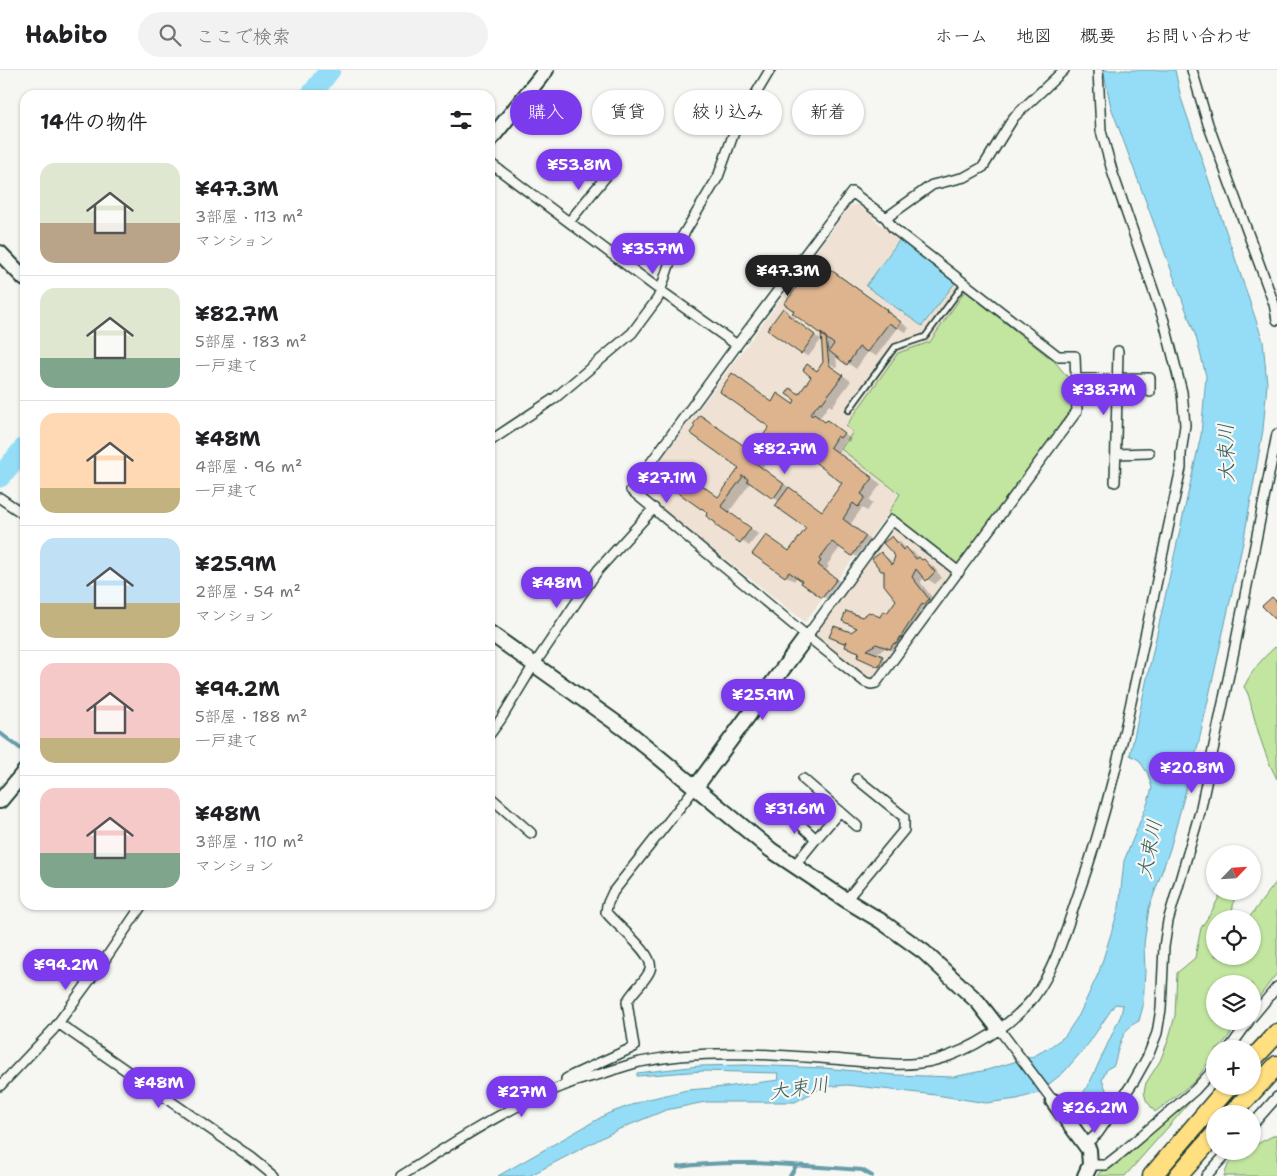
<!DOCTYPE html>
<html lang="ja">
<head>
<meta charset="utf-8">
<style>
  body { margin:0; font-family:"Shantell Sans","Klee One",sans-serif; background:#f2f2f2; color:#202124; height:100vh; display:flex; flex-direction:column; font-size:19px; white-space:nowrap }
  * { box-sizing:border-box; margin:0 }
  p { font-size:16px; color:#757577 }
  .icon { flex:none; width:28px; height:28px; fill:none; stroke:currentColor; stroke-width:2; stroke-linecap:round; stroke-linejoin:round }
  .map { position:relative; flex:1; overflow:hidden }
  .drawer { position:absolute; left:20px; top:20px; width:475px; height:820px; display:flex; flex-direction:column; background:#fff; border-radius:15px; box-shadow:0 1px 4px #0004 }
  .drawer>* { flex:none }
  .guide { position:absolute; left:510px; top:20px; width:475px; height:45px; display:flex; gap:10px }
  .needle { width:32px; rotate:65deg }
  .fabs { position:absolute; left:1206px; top:775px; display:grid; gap:10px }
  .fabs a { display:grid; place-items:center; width:55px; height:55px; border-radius:50%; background:#fff; box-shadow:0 1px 4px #0004; font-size:25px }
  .price { position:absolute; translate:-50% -42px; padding:0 11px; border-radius:18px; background:#7c3aed; color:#fff; font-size:16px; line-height:32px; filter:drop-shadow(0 1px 2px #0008) }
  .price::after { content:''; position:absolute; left:50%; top:30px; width:15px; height:11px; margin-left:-8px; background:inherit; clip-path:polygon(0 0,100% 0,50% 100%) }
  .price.active { background:#222; color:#fff }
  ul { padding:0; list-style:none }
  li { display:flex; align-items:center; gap:15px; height:125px; padding:0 20px }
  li+li { border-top:1px solid #e0e0e0 }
  li span { display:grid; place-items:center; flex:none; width:140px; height:100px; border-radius:15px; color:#555 }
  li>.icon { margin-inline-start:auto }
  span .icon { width:60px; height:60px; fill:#fffc; stroke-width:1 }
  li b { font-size:21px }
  h2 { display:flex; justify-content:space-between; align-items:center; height:60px; padding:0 20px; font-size:21px }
  .chip { padding:0 18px; border-radius:22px; background:#fff; box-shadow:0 1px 4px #0004; font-size:18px; line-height:45px }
  .chip.active { background:#7c3aed; color:#fff }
  header { display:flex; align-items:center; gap:30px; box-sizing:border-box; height:70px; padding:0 25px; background:#fff; border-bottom:1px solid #e0e0e0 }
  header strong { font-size:24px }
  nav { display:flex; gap:28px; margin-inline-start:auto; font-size:18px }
  .search { width:350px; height:45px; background:#f2f2f2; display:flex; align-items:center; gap:12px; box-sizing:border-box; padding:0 18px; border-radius:28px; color:#757577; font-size:19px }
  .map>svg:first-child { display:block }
  .built { fill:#efe2d4 }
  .green { fill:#c2e6a0; stroke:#70926a }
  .water { fill:#95ddf7; stroke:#669da9 }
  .shadow { fill:#0003; fill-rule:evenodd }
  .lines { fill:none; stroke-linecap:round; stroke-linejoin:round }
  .stream { stroke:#669da9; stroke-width:4 }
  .river { stroke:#95ddf7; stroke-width:21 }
  .building { fill:#deb48f; stroke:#1f3d34 }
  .lane-casing { stroke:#1f3d34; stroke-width:8 }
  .street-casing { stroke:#1f3d34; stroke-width:12 }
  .secondary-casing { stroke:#1f3d34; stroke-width:18 }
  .highway-casing { stroke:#1f3d34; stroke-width:21 }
  .lane { stroke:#f6f6f2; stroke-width:4.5 }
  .street { stroke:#f6f6f2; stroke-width:9 }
  .secondary { stroke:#f6f6f2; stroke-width:14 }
  .highway { stroke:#ffdf80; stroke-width:18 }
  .labels { text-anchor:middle; stroke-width:4.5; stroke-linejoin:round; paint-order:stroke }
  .water-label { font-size:20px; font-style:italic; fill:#375d5b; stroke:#f6f6f2 }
</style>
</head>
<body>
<header>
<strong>Habito</strong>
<div class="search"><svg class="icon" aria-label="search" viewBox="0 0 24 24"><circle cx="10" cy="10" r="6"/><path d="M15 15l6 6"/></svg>ここで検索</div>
<nav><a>ホーム</a><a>地図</a><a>概要</a><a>お問い合わせ</a></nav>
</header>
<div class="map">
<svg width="1277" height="1106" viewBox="0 0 1277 1106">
  <rect width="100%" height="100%" fill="#f6f6f2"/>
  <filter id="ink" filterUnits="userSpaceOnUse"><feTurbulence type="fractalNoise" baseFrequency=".02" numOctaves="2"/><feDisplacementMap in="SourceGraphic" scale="10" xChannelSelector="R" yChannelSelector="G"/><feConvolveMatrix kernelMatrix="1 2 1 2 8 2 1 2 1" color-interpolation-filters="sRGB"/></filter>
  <g filter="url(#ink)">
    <path class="built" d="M857,134L873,145L874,149L1055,292L1072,338L958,496L888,444L805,552L641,423L640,418L850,136Z
      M893,455L952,503L876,607L869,609L816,568L815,559Z"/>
    <path class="green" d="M965,221L1055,292L1072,312V338L958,496L888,444L900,424L841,379L853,362L846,356L898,283L930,272Z
      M1275,577L1277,579V709C1266,688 1259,666 1253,643C1250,633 1250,625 1244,617C1252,600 1261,590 1275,577Z
      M1277,811V903L1253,935L1252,914H1215V951H1240L1219,979H1215V984L1194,1012L1155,1042L1146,1030L1144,1022L1146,1013L1160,991L1168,971L1175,946L1177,903L1195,888L1201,858L1212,841L1221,823L1230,822L1234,830L1231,849H1215V886H1252V849H1248Z
      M1198,1023L1125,1106H1097L1099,1103L1120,1092Z
      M1277,1064V1106H1224L1231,1087L1242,1081H1252L1253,1076Z"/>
    <path class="water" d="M1103,0H1175L1181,28L1263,271L1267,314L1263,360L1244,468L1199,671L1170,779L1149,838L1144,874L1145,901L1143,936L1139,951C1121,959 1119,977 1114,995L1107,999L1102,1010L1107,1022L1097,1035L1092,1050L1076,1042L1079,1030L1090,1012L1121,945L1123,935L1115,934L1089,973L1064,1002L1038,1023L1017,1029L986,1033L936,1025L847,1015L823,1017L795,1032H705L666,1040L617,1060L529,1106H498L607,1044L645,1030L687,1020L725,1017L779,1010L778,1003L702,1001L637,1006V1003L699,996L746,995L824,998L895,1005L953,1007L987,1000L1034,986L1050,977L1065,966L1079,945L1099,902L1119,838L1124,791L1148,732L1152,718L1148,704L1139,690L1130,685L1201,365L1206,306L1196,267L1111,37Z
      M900,169L955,213L922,256L866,216Z"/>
    <path class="shadow" d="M818,192L835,202L895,246L894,247L909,258L906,262L898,258L876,286L868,282L856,299L836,284L837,298L831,294V297L851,311L832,337L829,335L819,349L835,357L851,369L849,372L846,370L838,383L881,414L869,430L873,433L867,441L862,438L850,455L873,472L861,490L841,476L827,495L829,496L826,501L844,514L831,532L802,513L804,510L798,506L794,511L786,506L766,466L790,482L807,458L780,432L751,412L729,442L758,464L749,476L717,453L707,442L665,411L719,428L753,384L770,357L732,304L772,332L778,324L794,335L824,293ZM780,373L785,374L812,392H816L844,412L823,442L762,398Z
      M783,240L795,247L794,250L821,270L808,287L769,259Z
      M892,468L900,472L906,479L915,483L921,490L933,496L942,508L935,514L923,506L921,513L937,534L899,583L885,578L876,585L891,593L888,601L867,591L860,583L831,567L851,564L858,558L843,551L880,548L888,545L898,530L885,502L882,500L881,484L889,489L894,494L896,486L885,473Z"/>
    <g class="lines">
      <path class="stream" d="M0,663L25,682
        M1081,1051L1085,1042
        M678,1097C738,1088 801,1096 862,1100L872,1106
        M790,1106L796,1096"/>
      <path class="river" d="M311,25L330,0
        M0,407L25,377"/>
    </g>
    <path class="building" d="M817,190L887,240L886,241L901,252L897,258L889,253L867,282L859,277L847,295L829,281L834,274L792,243L794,241L784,234Z
      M783,238L789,243L788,245L815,265L801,284L767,260Z
      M821,263L826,267L829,295L843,305L822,333L820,332L810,344L812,346L814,344L825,352L827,350L844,363L840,368L837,366L830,377L873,408L861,424L865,427L858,437L853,433L843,449L866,466L852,486L832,472L819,489L821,491L818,495L837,509L822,528L801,513L802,511L789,502L785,507L752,484L766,465L789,481L806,458L775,436L789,417L822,441L842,413L808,387L802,388L778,370L771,369L754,392L784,414L773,429L747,411L748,409L742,405V408L721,436L751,458L740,473L715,455L716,453L706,446L707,443L702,438L701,439L663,412L673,394L718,427L719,426L739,398L690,363L695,356L693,355L700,345L753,382L752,381L769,357L720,322L721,319L732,303L772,332L777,323L793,334L795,330L786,324L790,318L799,324L811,307L803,300L807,294L817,301L823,292Z
      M892,466L903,480L906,477L916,489L919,487L922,490L924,489L935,502L926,511L916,499L912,507L929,529L924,535L922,534L896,574L894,573L890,579L876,574L867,580L883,586L879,597L857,587L859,582L845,577L847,571L844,573L829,567L834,556L851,562L857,558L842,551L846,541L862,547L869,542L880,547L883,541L887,543L896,530L884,515V501H881L872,489L881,482L892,495L895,486L883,473Z
      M1272,527L1277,532L1276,550L1262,536Z"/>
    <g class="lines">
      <g class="lane-casing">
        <path id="lane" d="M849,340L895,277L925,267L964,214"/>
      </g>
      <g class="street-casing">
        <path id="street" d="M1192,0L1208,54L1274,234L1277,250
          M490,93L661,221L737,275L852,122L886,148L932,115L965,107L983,97L1014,47L1064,0
          M569,152L608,104
          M737,275L631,420L807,566L865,612L871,614L876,613L1077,341L1075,286H1058L893,158L886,148
          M1076,309L1150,308V322
          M490,371L555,328L632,263L658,228L674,180L718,107L736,57L770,0
          M1116,384L1149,383
          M1115,412L1118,281
          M0,428L25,445
          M807,566L892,450L959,502
          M490,664L501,649L530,601L598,500L654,438
          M803,709L857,756
          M490,727L531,763
          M779,735L816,769L794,796
          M816,769L840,741
          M846,830L904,760V747L857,709
          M1252,947L1277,917
          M58,953L252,1088L274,1106
          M999,959L1053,1031
          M1229,979L1249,951
          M566,1015V1009L573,1005L634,977L627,932C633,920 646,911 650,900C656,884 615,855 606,842L607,835L613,822L695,718
          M0,1016L53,960L106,888L142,835
          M1252,1055L1277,1027
          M1085,1075L1098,1063L1134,1011L1148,986L1157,963L1161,939L1164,877L1168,851L1200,742L1235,576L1277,364
          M1090,1095H1106L1120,1084L1195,1020L1215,998
          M401,1106C453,1073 505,1038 563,1016C576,1010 591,1007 604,1003C616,999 628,995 640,992C702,979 768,984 831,989C865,991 903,999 936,990C970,981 1012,955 1034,927C1056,897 1066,859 1078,825C1106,747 1124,667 1141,585C1154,523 1168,460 1181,398V384L1185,355L1182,322L1164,251L1113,104L1101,61L1098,0
          M1206,1106L1229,1081"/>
      </g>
      <g class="secondary-casing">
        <path id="secondary" d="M490,70L546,0
          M0,183L25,209
          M490,563L626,660L771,780L846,830L881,851L924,882L978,932L999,959
          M695,718L807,566
          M0,731L25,701
          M1053,1031L1089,1080L1090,1095L1085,1106"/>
      </g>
      <g class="highway-casing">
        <path id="highway" d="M1252,990L1277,963
          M1232,1044L1277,995
          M1152,1106L1229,1016
          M1178,1106L1215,1064"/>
      </g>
      <use href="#lane" class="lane"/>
      <use href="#street" class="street"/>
      <use href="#secondary" class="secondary"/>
      <use href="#highway" class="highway"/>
    </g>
  </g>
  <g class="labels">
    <g class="water-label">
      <text transform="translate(1226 383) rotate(-91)" y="7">大束川</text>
      <text transform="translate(1149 779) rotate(-79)" y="7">大束川</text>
      <text transform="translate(799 1018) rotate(-8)" y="7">大束川</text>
    </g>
  </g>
</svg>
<div class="fabs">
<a><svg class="needle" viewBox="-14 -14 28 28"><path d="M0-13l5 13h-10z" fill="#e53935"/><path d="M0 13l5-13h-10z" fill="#757577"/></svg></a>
<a><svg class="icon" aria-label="locate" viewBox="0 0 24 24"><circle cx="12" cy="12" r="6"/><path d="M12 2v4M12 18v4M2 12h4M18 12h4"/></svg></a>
<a><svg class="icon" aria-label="layers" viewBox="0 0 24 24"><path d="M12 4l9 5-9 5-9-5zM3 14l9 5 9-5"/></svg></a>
<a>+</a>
<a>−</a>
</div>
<b class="price" style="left:579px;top:121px">¥53.8M</b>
<b class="price" style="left:653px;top:205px">¥35.7M</b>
<b class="price active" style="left:788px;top:227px">¥47.3M</b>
<b class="price" style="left:1104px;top:346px">¥38.7M</b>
<b class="price" style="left:785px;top:405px">¥82.7M</b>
<b class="price" style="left:667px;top:434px">¥27.1M</b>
<b class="price" style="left:557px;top:539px">¥48M</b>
<b class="price" style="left:763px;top:651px">¥25.9M</b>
<b class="price" style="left:1192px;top:724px">¥20.8M</b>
<b class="price" style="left:795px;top:765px">¥31.6M</b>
<b class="price" style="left:66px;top:921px">¥94.2M</b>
<b class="price" style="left:159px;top:1039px">¥48M</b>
<b class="price" style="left:522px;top:1048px">¥27M</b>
<b class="price" style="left:1095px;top:1064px">¥26.2M</b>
<div class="guide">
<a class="chip active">購入</a>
<a class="chip">賃貸</a>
<a class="chip">絞り込み</a>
<a class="chip">新着</a>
</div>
<section class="drawer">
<h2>14件の物件<svg class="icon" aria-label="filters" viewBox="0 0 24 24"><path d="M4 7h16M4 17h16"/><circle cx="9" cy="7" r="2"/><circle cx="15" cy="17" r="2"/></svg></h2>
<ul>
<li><span style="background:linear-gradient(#dfe7d0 60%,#b9a48a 0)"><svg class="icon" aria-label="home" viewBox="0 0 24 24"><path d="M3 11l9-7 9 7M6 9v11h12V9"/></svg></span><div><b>¥47.3M</b><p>3部屋 · 113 m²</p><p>マンション</p></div></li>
<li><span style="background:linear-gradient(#dfe7d0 70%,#7fa58c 0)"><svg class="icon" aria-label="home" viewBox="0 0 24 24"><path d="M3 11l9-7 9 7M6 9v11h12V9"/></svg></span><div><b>¥82.7M</b><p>5部屋 · 183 m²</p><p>一戸建て</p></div></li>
<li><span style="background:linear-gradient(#ffd9b3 75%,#c2b280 0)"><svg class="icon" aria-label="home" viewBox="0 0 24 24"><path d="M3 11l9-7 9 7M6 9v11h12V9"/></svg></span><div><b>¥48M</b><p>4部屋 · 96 m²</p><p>一戸建て</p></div></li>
<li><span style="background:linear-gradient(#bfe0f5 65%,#c2b280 0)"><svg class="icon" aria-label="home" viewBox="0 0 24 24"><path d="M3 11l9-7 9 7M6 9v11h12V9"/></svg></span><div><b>¥25.9M</b><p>2部屋 · 54 m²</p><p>マンション</p></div></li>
<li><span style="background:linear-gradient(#f6c9c9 75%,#c2b280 0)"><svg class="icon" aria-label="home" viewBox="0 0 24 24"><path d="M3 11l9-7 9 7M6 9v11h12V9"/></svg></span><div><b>¥94.2M</b><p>5部屋 · 188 m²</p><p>一戸建て</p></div></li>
<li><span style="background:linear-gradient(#f6c9c9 65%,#7fa58c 0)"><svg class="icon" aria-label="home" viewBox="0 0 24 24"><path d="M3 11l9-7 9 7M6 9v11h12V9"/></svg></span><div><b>¥48M</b><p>3部屋 · 110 m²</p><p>マンション</p></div></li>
</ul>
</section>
</div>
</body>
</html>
